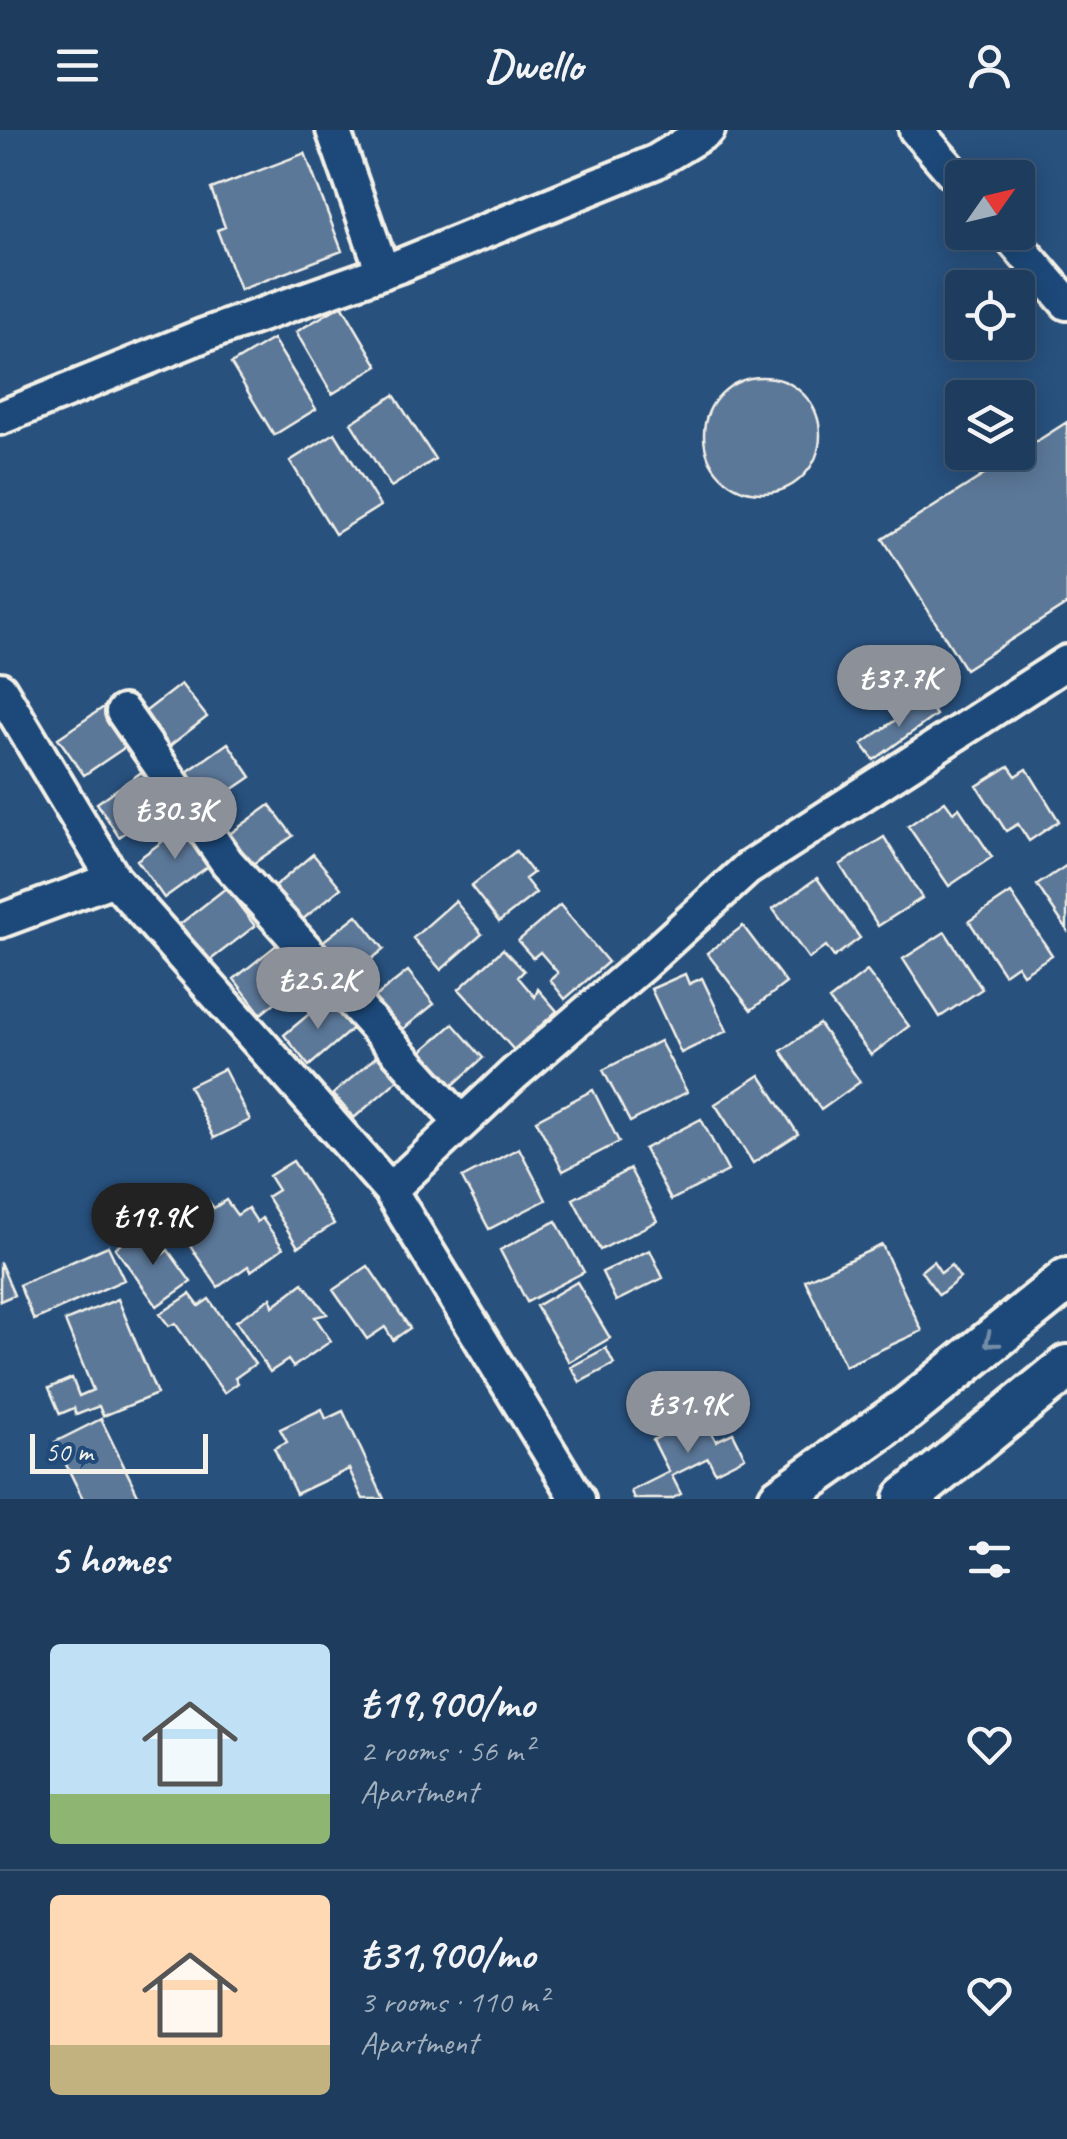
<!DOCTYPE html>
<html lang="en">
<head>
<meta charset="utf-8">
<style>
  body { margin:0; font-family:Caveat,sans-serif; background:#264464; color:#f1f3f6; height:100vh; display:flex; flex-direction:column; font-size:38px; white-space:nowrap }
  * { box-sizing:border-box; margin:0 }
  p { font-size:32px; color:#a1aebc }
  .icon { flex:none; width:55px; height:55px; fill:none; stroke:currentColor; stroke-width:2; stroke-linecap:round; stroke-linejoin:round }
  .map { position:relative; height:1369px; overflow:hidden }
  .panel { display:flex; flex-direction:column; background:#1e3d5e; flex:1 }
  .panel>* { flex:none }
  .needle { width:65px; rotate:56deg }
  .controls { position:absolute; left:945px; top:30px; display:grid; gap:20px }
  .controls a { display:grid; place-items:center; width:90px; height:90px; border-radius:10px; background:#1e3d5e; box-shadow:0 5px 25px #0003,0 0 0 2px #3c5673; font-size:50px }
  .scale { position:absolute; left:30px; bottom:25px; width:178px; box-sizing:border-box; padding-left:10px; border:5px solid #f4f1e8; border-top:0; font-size:28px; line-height:35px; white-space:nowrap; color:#f4f1e8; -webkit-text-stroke:8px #1f4a7a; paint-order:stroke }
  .price { position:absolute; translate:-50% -85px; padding:0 22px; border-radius:35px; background:#8c9099; color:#fff; font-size:32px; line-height:65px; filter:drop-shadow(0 2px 5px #0008) }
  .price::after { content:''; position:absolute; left:50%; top:60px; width:30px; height:22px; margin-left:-15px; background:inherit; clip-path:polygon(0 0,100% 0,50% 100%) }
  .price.selected { background:#222; color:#fff }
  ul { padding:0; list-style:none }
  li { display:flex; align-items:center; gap:30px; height:250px; padding:0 50px }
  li+li { border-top:2px solid #3c5673 }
  li span { display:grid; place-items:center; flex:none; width:280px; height:200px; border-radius:10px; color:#555 }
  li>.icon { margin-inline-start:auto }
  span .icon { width:120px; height:120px; fill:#fffc; stroke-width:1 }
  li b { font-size:42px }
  h2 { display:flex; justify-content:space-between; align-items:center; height:120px; padding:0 50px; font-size:42px }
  header { display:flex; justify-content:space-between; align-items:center; height:130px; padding:0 50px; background:#1e3d5e; font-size:45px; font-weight:700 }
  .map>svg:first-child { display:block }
  .building { fill:#5b7899; stroke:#f4f1e8; stroke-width:2.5 }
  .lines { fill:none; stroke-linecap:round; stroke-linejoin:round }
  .minor-casing { stroke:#f4f1e8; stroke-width:40 }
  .major-casing { stroke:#f4f1e8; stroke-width:50 }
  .minor { stroke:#1f4a7a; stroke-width:32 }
  .major { stroke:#1f4a7a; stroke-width:42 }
  .oneway { stroke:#748da6 }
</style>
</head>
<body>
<header><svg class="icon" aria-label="menu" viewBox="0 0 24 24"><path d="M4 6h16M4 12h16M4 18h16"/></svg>Dwello<svg class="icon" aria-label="person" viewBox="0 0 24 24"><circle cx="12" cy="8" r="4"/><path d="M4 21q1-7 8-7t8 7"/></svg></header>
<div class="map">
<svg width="1067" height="1369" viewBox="0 0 1067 1369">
  <rect width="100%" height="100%" fill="#28517e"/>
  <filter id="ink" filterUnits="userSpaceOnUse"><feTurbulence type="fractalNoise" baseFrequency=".01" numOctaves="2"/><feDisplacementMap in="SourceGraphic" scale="20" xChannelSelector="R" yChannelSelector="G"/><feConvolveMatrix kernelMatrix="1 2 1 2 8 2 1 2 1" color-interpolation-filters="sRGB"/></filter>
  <g filter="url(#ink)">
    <path class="building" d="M305,23L342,121L240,160L217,100L225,97L211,59Z
      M342,175L378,236L332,264L296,202Z
      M273,209L316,279L274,305L231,234Z
      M704 305a58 58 0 1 1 116 0a58 58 0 1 1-116 0Z
      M394,265L435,329L391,357L351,293Z
      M1067,292V474L965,539L883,409Z
      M335,303L380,376L335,404L290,331Z
      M181,554L207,587L163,621L137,588Z
      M925,569L936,585L874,630L862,614Z
      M107,575L133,612L84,645L58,608Z
      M228,613L251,647L207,677L184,644Z
      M1009,636L1016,646L1027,639L1059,691L1029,711L1018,694L1006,701L977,656Z
      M146,639L169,672L119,707L97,673Z
      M945,671L953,682L959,678L992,727L949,756L908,696Z
      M270,675L293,706L250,736L228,705Z
      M185,695L213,733L164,768L137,730Z
      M884,707L922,768L878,796L840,735Z
      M516,721L533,743L525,749L536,763L499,792L471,756Z
      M313,724L341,758L302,790L274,757Z
      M1067,735V800L1037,755Z
      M817,748L860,808L834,827L826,816L809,829L773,779Z
      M226,758L255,796L209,831L180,794Z
      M1011,763L1052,825L1023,844L1017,835L1004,844L969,791Z
      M455,771L482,804L441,840L413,808Z
      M560,775L608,832L565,869L550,850L558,843L540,822L533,828L518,811Z
      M357,785L384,819L345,851L317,816Z
      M743,796L786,853L751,880L707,823Z
      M945,802L982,859L940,887L903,829Z
      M278,814L305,848L261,884L234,849Z
      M503,819L524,841L518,847L535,867L538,859L557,881L514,920L459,859Z
      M408,841L434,874L397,904L370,871Z
      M867,841L909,896L871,925L829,870Z
      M685,844L689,854L702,848L727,901L681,923L651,859Z
      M327,869L352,899L309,936L284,905Z
      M453,894L483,928L440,967L409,932Z
      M819,894L860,952L821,980L781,921Z
      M660,911L687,962L630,992L603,940Z
      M378,925L399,949L354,988L333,964Z
      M224,939L250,990L214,1008L189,956Z
      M760,945L798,1004L753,1033L715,974Z
      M593,960L619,1012L563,1041L536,990Z
      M701,989L728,1041L671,1070L644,1019Z
      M519,1018L546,1070L489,1099L462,1048Z
      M293,1031L334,1094L298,1117L267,1067L278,1060L269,1046Z
      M630,1039L657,1091L600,1120L573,1069Z
      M226,1070L237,1085L248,1078L257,1092L262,1088L283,1118L251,1141L248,1136L218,1157L186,1110L203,1098L192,1082L208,1071L214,1078Z
      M556,1091L584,1142L527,1172L500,1120Z
      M141,1100L160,1126L168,1120L191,1152L157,1176L115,1118Z
      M882,1115L922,1201L845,1236L805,1150Z
      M108,1116L124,1150L34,1190L19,1155Z
      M650,1120L663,1148L616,1171L602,1142Z
      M933,1131L941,1143L951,1135L960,1148L939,1165L921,1141Z
      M0,1132L14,1165L0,1171Z
      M368,1136L410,1198L393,1210L385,1197L367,1209L333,1160Z
      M577,1152L610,1208L569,1232L536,1176Z
      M303,1153L327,1184L315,1187L331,1211L293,1237L288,1230L270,1242L236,1191L271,1168L273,1176Z
      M190,1164L199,1176L209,1169L255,1234L235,1248L238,1253L224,1263L175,1193L169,1196L160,1184Z
      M118,1169L157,1264L103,1286L99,1276L76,1285L74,1278L60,1284L49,1258L72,1248L79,1266L93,1260L65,1191Z
      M606,1218L614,1234L580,1252L571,1237Z
      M322,1279L326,1289L343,1281L384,1369H363L349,1339L296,1364L274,1318L287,1312L280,1299Z
      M703,1285L716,1311L733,1303L745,1327L715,1342L708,1328L672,1346L681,1364L671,1369H634L631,1361L669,1342L653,1310Z
      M101,1289L140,1369H83L55,1312Z"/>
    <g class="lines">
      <g class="minor-casing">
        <path id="minor" d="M333,0L383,142
          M916,0L962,53
          M1006,102L1067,173
          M0,288L204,205L399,136L655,32L708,0
          M0,559L114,749L390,1060
          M123,582L227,732L461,992
          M0,791L114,749
          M578,1369L390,1060L514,944L643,834L747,739L1067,532"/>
      </g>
      <g class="major-casing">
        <path id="major" d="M780,1369L907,1279L1067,1150
          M906,1369L1067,1237"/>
      </g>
      <use href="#minor" class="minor"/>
      <use href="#major" class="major"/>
    </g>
    <defs><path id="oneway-chevron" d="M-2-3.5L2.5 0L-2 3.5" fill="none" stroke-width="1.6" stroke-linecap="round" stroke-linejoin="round" transform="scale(2.5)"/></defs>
    <use class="oneway" href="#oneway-chevron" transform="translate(991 1211) rotate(141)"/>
  </g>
</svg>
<div class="controls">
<a><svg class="needle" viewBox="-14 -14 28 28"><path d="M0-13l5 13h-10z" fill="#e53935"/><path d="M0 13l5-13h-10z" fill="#a1aebc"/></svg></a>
<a><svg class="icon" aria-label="locate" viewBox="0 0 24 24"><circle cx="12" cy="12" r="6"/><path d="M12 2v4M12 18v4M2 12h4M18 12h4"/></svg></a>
<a><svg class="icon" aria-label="layers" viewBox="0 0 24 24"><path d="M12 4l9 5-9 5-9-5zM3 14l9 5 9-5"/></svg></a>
</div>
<div class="scale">50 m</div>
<b class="price" style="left:899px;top:600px">₺37.7K</b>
<b class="price" style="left:175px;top:732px">₺30.3K</b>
<b class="price" style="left:318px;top:902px">₺25.2K</b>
<b class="price selected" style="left:153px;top:1138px">₺19.9K</b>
<b class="price" style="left:688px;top:1326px">₺31.9K</b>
</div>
<section class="panel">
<h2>5 homes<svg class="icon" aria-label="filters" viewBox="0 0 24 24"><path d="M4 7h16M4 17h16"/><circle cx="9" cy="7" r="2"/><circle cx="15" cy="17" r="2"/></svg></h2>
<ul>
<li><span style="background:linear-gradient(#bfe0f5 75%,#8fb573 0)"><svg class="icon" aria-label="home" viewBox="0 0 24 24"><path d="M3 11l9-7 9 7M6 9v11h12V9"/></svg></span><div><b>₺19,900/mo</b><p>2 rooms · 56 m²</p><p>Apartment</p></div><svg class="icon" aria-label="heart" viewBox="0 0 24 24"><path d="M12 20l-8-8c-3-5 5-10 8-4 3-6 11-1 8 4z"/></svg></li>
<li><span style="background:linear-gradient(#ffd9b3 75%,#c2b280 0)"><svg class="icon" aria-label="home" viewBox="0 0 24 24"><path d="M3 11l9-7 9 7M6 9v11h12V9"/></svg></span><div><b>₺31,900/mo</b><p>3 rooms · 110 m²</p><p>Apartment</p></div><svg class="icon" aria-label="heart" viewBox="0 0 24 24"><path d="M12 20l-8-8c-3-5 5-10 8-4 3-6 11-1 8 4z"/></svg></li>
</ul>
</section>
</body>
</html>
